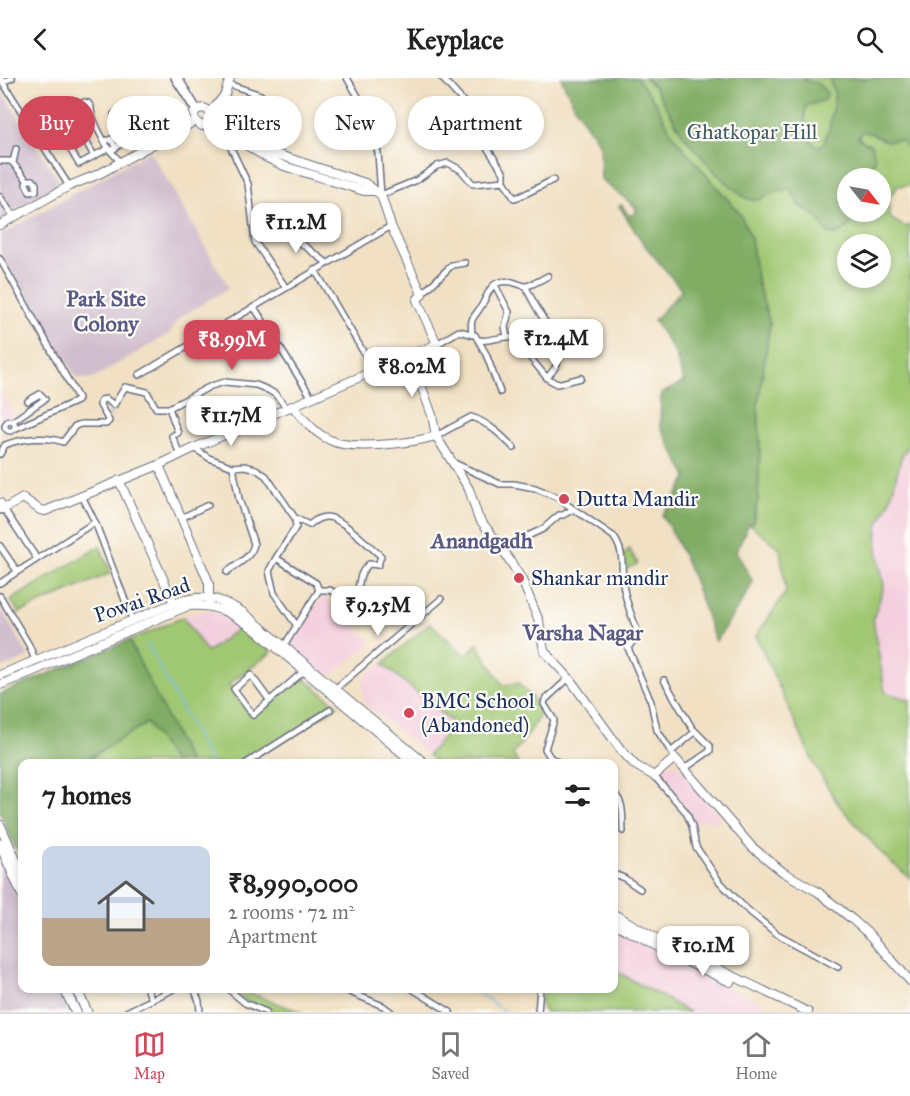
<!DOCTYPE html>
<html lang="en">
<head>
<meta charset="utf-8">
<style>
  body { margin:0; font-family:"IM FELL Great Primer",serif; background:#f6f6f6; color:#222; height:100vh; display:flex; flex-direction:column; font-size:22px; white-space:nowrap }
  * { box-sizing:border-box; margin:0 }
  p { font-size:20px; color:#767676 }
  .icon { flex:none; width:33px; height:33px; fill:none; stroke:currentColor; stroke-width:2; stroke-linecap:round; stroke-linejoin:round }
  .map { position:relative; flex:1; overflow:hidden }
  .details { position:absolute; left:18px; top:681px; width:600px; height:234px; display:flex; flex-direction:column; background:#fff; border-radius:12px; box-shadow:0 3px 9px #0003 }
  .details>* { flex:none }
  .guide { position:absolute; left:18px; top:18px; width:600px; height:54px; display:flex; gap:12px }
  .needle { width:39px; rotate:121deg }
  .controls { position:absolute; left:837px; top:90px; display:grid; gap:12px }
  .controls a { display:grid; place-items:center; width:54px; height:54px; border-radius:50%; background:#fff; box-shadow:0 3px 9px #0003; font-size:30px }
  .price { position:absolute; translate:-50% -51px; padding:0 14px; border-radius:12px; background:#fff; color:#222; font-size:20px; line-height:39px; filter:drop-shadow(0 2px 3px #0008) }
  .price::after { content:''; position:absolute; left:50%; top:36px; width:18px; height:14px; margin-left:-9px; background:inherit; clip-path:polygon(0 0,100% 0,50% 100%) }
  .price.current { background:#d1495b; color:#fff }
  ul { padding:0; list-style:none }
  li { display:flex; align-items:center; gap:18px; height:150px; padding:0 24px }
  li span { display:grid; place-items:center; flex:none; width:168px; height:120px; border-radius:12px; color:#555 }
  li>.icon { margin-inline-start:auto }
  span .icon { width:72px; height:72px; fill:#fffc; stroke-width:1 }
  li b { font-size:26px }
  h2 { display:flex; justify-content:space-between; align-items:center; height:72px; padding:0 24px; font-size:26px }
  .tag { padding:0 21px; border-radius:27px; background:#fff; box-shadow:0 3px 9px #0003; font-size:21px; line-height:54px }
  .tag.current { background:#d1495b; color:#fff }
  header { display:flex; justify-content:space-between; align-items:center; height:78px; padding:0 24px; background:#fff; font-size:27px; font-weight:700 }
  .dock { display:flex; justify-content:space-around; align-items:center; height:84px; border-top:2px solid #e0e0e0; background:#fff; font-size:16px; color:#767676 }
  .dock a { display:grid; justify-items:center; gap:3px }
  .dock .current { color:#d1495b }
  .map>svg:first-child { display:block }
  .built { fill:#f4cfde }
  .industrial { fill:#d0bdce }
  .green { fill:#a0c772; stroke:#5e7b68; stroke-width:1.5; fill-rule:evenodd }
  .forest { fill:#80ac64; stroke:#4e6e61; stroke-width:1.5 }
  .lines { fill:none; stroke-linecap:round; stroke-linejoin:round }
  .stream { stroke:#74bdec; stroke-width:1.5 }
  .street-casing { stroke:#666d81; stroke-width:8 }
  .secondary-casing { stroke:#666d81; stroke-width:10 }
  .primary-casing { stroke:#666d81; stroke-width:11 }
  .street { stroke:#fff; stroke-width:5 }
  .secondary { stroke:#fff; stroke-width:8 }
  .primary { stroke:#fff; stroke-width:9 }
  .poi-dot { fill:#d1495b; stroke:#fdfcf7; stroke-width:2 }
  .labels { text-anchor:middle; stroke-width:4.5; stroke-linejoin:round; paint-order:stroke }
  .park-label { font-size:21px; fill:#435d64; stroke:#fdfcf7 }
  .poi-label { font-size:21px; fill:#1b2f5e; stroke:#fdfcf7; text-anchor:start }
  .street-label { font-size:21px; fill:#1b2f5e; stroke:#fdfcf7 }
  .neighbourhood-label { font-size:22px; font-weight:bold; fill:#595983; stroke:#fdfcf7 }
</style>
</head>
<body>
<header><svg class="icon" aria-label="back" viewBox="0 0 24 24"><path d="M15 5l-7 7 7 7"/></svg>Keyplace<svg class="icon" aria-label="search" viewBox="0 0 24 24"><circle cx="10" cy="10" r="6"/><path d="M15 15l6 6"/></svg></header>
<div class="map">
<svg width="910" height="934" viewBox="0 0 910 934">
  <rect width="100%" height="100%" fill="#fdfcf7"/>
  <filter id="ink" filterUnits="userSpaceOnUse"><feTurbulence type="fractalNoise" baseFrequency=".0167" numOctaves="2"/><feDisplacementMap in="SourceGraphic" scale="12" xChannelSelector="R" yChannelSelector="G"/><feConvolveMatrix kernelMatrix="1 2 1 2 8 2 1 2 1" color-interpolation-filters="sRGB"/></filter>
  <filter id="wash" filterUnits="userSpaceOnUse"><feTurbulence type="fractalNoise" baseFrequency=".008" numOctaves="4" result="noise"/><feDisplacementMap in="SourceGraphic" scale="24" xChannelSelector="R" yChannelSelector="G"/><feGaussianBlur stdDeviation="1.35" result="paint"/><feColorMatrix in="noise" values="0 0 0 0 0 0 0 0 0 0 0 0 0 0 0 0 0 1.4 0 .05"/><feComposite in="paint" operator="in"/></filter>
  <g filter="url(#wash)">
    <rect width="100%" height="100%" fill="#f1e0c3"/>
    <path class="built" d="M0,313L14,336L0,345Z
      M910,365V622L885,614L873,541L884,508L877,471L878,448L890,423L901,380Z
      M323,518L372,565L332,597H324L290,568Z
      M206,532L221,536L240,549L207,574L183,539Z
      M383,586L454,646L428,677L364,625L362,608L367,596Z
      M674,684L703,718L721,741L713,747L707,741L695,745L686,728L657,697Z
      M614,850L671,884L784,934H677L614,898Z"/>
    <path class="industrial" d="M0,11L61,107L0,141Z
      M150,73L229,210L179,240L170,255L92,301L77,300L0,174V157Z
      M0,529L29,579L0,591Z
      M0,779L22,830V910L58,911L69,934H0Z"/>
    <path class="green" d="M637,0H645L655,10L684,58L716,95L744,119L751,122L762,120L772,115L789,112C795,116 794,118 797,124C803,133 817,136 823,146L856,136L857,134H880V100H872L869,92L870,89L875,83L872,68L858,60L861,54L872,55L882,62H901L910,72V107L898,108L888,121L890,140L905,149L910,147V365L901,380L890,423L878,448L877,471L884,508L873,541L885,614L910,622V800L886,780L838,726L814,686L756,558L786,514L780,471L752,448L758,422L760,367L758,327L770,245L758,207L751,160L740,136L674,59L655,24ZM848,166H880V200H848Z
      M804,0H829L835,16L829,52L823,66L817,69C804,59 804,43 806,28L824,22Z
      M100,468L111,495L19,535L11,522Z
      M629,471L638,486L626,491L623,478Z
      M183,539L207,574L240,549L272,574L229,606L250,637L301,598L338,628L245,685H189L129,563Z
      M430,545L466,578L477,566L503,607L518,605L543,631L529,655L513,676L518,685H437L428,677L454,646L383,586Z
      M147,644L174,685L81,686Z
      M614,892L689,934H545L540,923L546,911L614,910Z
      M233,911H239L301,934C276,934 251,932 233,911Z"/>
    <path class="forest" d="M561,0H637L655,24L674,59L740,136L751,160L758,207L770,245L758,327L760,367L758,422L752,448L749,446L736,473L753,504L745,519L715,564C701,519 686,477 662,437L678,416L687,399L660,348L661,316L684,304L675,275L654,242L682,212L643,165L619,128L622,127L628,137H633L637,131C626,119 612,113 601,101L600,67L576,31Z
      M645,0H804L805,3L817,5L828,16L824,22L806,28C804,43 804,59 817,69L823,66L829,52L835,16L829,0H910V72L901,62L886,63L872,55L861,54L858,60L872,68C878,86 874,78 869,92L872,100H848V134H857C854,142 838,166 826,153C823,150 822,144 819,141C813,134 802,131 797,123C794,118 794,116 789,112L772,115L759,122H751L744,119L716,95L684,58L655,10Z
      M129,562L189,685H174L147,645L80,685L22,686V786L0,733V616Z"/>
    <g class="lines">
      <path class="stream" d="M108,339L113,330
        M147,565L211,686
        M472,910L505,934"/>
    </g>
  </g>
  <g filter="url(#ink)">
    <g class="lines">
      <g class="street-casing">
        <path id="street" d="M0,0L69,108
          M174,0L195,33
          M179,0L198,31
          M347,0L368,35L378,75L381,117L417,102L437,88L448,85L461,92L473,106L504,103L514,120C520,120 544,106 553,102
          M442,0L468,29L463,34L504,95V104
          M2,4L12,0
          M228,6L261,17L262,20L272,24L268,35L246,27L251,17L262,20
          M66,37L84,24L88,25L91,29C90,39 106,69 114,77C116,79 118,81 120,84
          M80,42L86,48L94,43
          M76,45L94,78
          M72,46L90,36
          M223,53L248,106L255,164L286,210
          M70,55L79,50
          M105,63L111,61L116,70
          M67,66L79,86L109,70
          M111,73L127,62L114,36L122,29H125L140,56
          M0,83H11L27,102L26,106L30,114L36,113V106L33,102H27
          M13,85L16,71
          M0,119L14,139
          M281,146L293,159L327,185
          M0,181L78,320L77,323L14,351
          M315,192L374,292
          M495,207L509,234L505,249L507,259
          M526,208C532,229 567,267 556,288C554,292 550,296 547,300
          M422,216L452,187L465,185
          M254,229L312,320
          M472,257C470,237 473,242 482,227C490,213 490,201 512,204C517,205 522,208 526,208C533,207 542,201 548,198
          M478,262L486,276L500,314
          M437,266L459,253L475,257L478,262C490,265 502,256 514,260L547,300L557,306L581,300
          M139,297L391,148
          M240,325L250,347
          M169,330L178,355L172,358L180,376
          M5 348a5 5 0 1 1 10 0a5 5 0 1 1-10 0Z
          M13,343L45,321L40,316L28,323
          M436,358L471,339C488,344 502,358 514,370
          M194,370L209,380L233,389L245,388L256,391L266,398L295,440L296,449L276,480L269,493L274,515L297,548
          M0,376L5,367C22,360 47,358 63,364L75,348L81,346H106L109,343L100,327L101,322L106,321L114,327L125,309L147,314L156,330H169L211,308L225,304L256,307L268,312L275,316L287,330
          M454,385L500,406H514L535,410L556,419L613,458C625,474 621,486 623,504C624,521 633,540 638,556L628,570L651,624L657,652L675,680
          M82,418L95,444L133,543
          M0,433L4,431L37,481
          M181,440L208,427
          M295,440L309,447C314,443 319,439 326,439C340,438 369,468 381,478L378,487L369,486C355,498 361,513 354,527L330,512H319
          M0,468L17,493
          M503,472L519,462L543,451L559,437H563L572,432
          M276,480L316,505L319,512L284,568
          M227,494C237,486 252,479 254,466L239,421L233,389
          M0,505L95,444
          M0,518L29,567L35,582
          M664,602L692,650L710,668V673L684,691
          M335,611L441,521
          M270,623L251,597L234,611L253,637L304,593
          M672,673L695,654
          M245,686L330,632
          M561,686L550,679L545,671L554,642L544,626L545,622L569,600
          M654,698L686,734L692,748L696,769L719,803L743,828L777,856L838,889
          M614,716C625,724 622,741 623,753
          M614,796L624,800L640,811
          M147,910L152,922
          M194,910L199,923L200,934
          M227,910L245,925L266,934
          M340,910L383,928L391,934
          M411,910L450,934
          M126,934L176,910
          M538,934L540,910"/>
      </g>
      <g class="secondary-casing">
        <path id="secondary" d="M195,43L202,48L210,44L211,35L225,16L230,0
          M195,43L194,35L198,31L204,30L211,35
          M210,44L267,80L284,88L364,113H374
          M0,147L69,108L99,96L195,43
          M410,277L432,337L436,358L469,411L478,439L503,472L522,502L539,543L544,573L569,600L621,672L635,687L654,698L675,680L752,769L783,794L818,814L853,842L872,859L910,903
          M292,328C303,340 314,355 330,362C351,373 412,365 436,358
          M159,387L209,505V523
          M119,402L174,525
          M0,425L4,431L23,420L40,432L45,433L159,387L194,370L437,266L417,222L422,216L391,148L381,117L365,105L273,75L220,40L212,37
          M0,597L174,525C204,516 217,518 244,535L426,686
          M0,607L188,528C216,526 230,534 253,550L415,686
          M614,836L668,867L808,934
          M614,845L664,873L730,904"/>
      </g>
      <g class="primary-casing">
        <path id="primary" d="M0,747L22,797
          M0,766L22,816
          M64,910L76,934
          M76,910L87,934"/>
      </g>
      <use href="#street" class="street"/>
      <use href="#secondary" class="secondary"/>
      <use href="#primary" class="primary"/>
    </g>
  </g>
  <g class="poi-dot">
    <circle cx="564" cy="421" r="6"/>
    <circle cx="519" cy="500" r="6"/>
    <circle cx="409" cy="635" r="6"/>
  </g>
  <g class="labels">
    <g class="park-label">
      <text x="752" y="61">Ghatkopar Hill</text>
    </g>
    <g class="poi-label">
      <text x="576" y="428">Dutta Mandir</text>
      <text x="531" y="507">Shankar mandir</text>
      <text x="421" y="630">BMC School<tspan x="421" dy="24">(Abandoned)</tspan></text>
    </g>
    <g class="street-label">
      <text transform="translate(142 522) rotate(-19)" y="7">Powai Road</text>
    </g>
    <g class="neighbourhood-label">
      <text x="106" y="228">Park Site<tspan x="106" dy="25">Colony</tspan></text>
      <text x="482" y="470">Anandgadh</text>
      <text x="583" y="562">Varsha Nagar</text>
    </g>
  </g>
</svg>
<div class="controls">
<a><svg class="needle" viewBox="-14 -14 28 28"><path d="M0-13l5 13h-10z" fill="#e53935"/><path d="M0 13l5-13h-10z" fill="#767676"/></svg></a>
<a><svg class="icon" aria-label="layers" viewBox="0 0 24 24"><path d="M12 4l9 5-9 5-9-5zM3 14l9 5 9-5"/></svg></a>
</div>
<b class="price" style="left:296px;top:176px">₹11.2M</b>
<b class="price" style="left:556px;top:292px">₹12.4M</b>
<b class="price current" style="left:232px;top:293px">₹8.99M</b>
<b class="price" style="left:412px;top:320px">₹8.02M</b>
<b class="price" style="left:231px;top:369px">₹11.7M</b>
<b class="price" style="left:378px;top:559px">₹9.25M</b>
<b class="price" style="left:703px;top:899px">₹10.1M</b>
<div class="guide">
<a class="tag current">Buy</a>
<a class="tag">Rent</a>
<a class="tag">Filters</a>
<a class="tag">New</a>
<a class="tag">Apartment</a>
</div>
<section class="details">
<h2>7 homes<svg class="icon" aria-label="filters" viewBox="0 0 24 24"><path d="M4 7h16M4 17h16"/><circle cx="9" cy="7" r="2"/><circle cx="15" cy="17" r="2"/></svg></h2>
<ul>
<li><span style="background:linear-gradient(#c9d6e8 60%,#b9a48a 0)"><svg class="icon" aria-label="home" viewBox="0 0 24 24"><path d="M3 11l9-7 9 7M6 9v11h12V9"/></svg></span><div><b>₹8,990,000</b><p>2 rooms · 72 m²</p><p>Apartment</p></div></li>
</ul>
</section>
</div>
<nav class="dock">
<a class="current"><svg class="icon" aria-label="map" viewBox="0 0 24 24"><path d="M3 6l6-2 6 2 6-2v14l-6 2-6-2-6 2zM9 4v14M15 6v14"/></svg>Map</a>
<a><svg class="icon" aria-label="saved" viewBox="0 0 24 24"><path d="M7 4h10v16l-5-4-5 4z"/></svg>Saved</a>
<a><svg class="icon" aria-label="home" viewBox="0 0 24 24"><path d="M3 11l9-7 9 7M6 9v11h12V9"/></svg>Home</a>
</nav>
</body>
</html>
